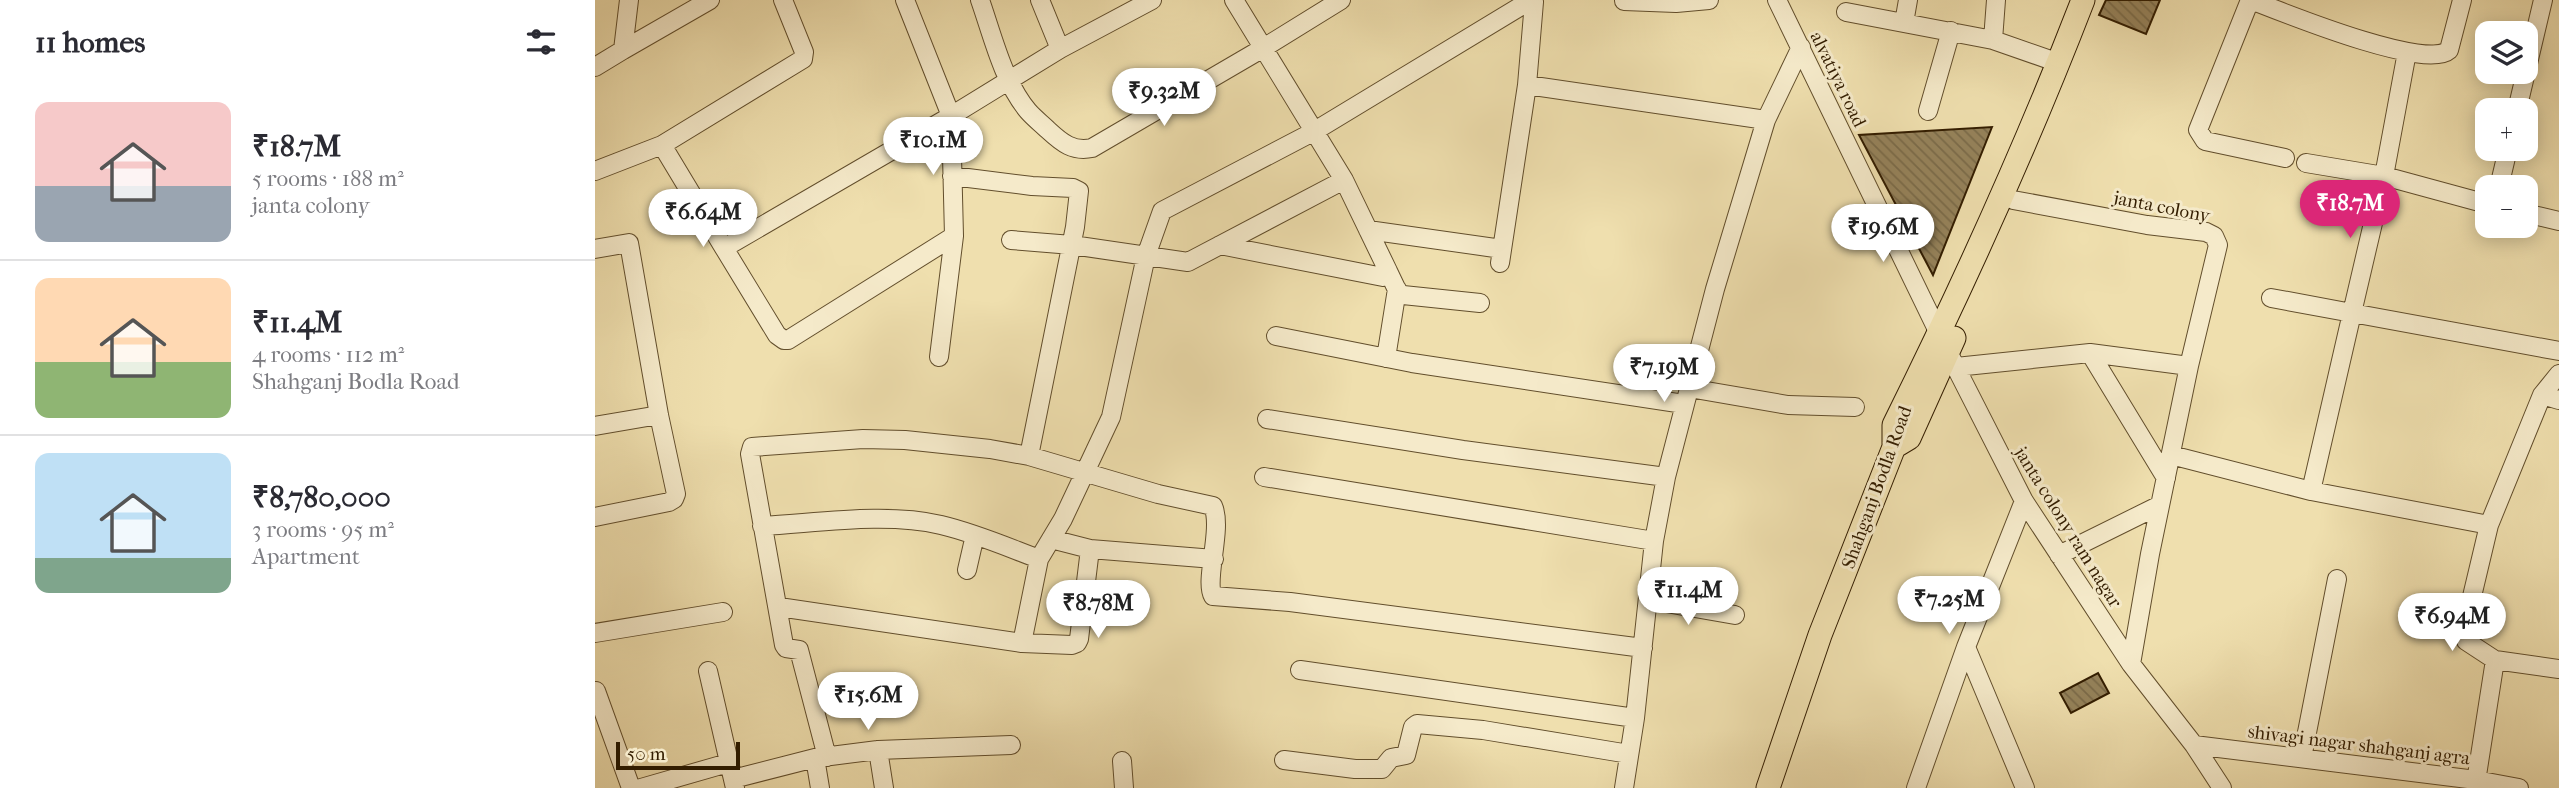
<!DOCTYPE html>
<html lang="en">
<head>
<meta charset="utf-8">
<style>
  body { margin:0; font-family:"IM FELL French Canon",serif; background:#f7f7f7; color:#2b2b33; height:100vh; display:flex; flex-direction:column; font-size:26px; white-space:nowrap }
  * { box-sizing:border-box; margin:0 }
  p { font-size:23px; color:#7c7c81 }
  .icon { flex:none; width:38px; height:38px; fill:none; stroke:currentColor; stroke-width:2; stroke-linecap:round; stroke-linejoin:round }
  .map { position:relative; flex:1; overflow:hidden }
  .side { display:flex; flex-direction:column; background:#fff; width:595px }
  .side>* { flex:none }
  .tools { position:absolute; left:1880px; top:21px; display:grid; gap:14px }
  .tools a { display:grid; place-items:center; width:63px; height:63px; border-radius:14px; background:#fff; box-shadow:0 4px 18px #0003; font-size:35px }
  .scale { position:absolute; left:21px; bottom:18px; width:124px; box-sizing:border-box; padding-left:7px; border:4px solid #331d00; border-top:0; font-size:19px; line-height:24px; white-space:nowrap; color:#331d00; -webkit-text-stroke:5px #f5eaca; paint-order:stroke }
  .price { position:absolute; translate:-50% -60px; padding:0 16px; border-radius:24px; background:#fff; color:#222; font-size:23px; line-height:46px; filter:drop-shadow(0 2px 4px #0008) }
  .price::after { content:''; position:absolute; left:50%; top:42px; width:21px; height:16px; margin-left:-10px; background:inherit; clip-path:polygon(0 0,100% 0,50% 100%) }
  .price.selected { background:#db2777; color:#fff }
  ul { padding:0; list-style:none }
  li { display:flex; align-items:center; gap:21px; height:175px; padding:0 35px }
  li+li { border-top:2px solid #e1e1e2 }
  li span { display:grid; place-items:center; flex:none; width:196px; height:140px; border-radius:14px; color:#555 }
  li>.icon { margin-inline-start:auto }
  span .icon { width:84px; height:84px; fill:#fffc; stroke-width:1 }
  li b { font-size:30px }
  h2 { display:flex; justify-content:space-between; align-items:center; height:84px; padding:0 35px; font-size:30px }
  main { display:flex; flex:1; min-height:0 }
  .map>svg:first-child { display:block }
  .building { fill:url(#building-back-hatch); stroke:#331d00; stroke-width:2 }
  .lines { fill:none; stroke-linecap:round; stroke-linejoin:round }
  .minor-casing { stroke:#624e2c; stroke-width:20 }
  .major-casing { stroke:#331d00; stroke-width:25 }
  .minor { stroke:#f5eaca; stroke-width:18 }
  .major { stroke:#efdfae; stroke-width:23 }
  .labels { text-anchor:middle; stroke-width:6; stroke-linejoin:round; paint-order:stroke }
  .street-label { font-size:19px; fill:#331d00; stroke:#f5eaca }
</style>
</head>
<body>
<main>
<section class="side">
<h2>11 homes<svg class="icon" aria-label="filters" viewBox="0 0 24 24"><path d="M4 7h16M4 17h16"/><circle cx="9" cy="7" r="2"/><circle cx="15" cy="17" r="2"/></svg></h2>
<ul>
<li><span style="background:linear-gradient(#f6c9c9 60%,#9aa5b1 0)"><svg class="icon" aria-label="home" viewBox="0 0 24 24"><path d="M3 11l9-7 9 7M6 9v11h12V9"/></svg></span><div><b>₹18.7M</b><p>5 rooms · 188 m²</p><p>janta colony</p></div></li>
<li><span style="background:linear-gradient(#ffd9b3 60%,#8fb573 0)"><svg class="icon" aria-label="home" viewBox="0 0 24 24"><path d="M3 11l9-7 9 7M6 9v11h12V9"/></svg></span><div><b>₹11.4M</b><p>4 rooms · 112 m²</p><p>Shahganj Bodla Road</p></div></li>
<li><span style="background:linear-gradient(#bfe0f5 75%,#7fa58c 0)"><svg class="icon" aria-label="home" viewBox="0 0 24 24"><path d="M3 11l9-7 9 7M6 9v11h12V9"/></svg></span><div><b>₹8,780,000</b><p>3 rooms · 95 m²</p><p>Apartment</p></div></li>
</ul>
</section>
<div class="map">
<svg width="1964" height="788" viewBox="0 0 1964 788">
  <defs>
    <pattern id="building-back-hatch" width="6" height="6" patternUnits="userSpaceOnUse" patternTransform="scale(1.75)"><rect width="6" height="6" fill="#95825a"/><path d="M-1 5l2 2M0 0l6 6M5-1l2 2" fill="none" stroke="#7a6a48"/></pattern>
  </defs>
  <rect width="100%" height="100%" fill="#efdfae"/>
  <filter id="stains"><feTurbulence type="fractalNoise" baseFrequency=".00286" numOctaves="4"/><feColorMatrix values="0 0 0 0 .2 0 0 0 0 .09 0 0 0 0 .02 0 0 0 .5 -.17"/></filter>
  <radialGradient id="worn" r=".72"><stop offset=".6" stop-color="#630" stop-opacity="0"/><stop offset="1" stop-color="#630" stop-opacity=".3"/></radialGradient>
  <path class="building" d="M1511,0H1565L1551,34L1504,15Z
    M1397,127L1338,275L1264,135Z
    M1503,673L1514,693L1476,713L1465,693Z"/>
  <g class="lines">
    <g class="minor-casing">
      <path id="minor" d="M34,0L28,50L115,0
        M188,0L209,52L208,59L67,145L129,248L356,116L465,49L557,0
        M310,0L356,116L359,236L344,357
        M385,0C398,37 408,81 433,111C439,118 447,124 453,130C467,143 478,152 497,148L670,47L746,0
        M445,0L465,49
        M1182,0L1353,352L1429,501L1536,664L1599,745L1881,780L1924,788
        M1655,0L1603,130L1610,141L1690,158
        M1656,0C1687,12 1831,71 1854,50L1867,0
        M1029,1L1081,3L1114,0
        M1251,12L1398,40L1464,63
        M1309,23L1313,0
        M1398,40L1401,0
        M0,67L28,50
        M932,85L1171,120
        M1922,110L1948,0
        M1333,111L1356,31
        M1711,163L1789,176L1892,204
        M0,171L67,145
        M357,176L437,186L478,188L484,191L480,227L434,456
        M1904,187L1913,149
        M1418,200L1552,225L1611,232L1619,236L1623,245L1594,366
        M1930,213L1964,221
        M773,230L907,249
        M416,240L477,245L593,262L749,180
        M625,245L788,277L791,276L793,271L749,180L639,0
        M129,248L182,335L189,340H193L359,236
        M0,249L34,243L64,415L81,494L79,499L74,502L0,517
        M905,263L932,85L939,2L937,0
        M793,271L803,292L808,295L885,303
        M1676,298L1757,313L1789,176L1812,52
        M681,336L817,363L1089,404
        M1964,351L1757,313L1716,491L1894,525L1947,395L1964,374
        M1495,353L1571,478
        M791,358L802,289
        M1361,367L1495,353L1594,366L1555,554L1536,664
        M1094,388L1193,405L1260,407
        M1947,395L1964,400
        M672,419L868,450L1071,477
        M0,426L64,415
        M1576,455L1716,491
        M669,477L1059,541
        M167,526C223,523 291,512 346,525C380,533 412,547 444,559
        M456,539L495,549L619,559
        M1464,555L1565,505
        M372,570L380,535
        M1054,600L1140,615
        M184,607L427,643L477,645L482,643L484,639L495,549
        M0,633L128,612
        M427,643L444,559L468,519L516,417L551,256L567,211L718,132L936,0
        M1371,647L1430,788
        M1900,660L1964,669
        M705,670L1040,718
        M113,671L140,788
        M1,691L36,788
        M1599,745L1627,788
        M283,750L289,788
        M232,757L204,650L191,648L189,645L155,454L157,447L268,439L310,440L395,449L434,456L563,494L618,506C628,528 609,581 618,596L695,602L1048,648
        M220,758L225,788
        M1707,758L1742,579
        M689,760L760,769H787L796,758L811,755L818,727L822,724L888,730L1034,754
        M527,761L529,788
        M138,779L220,758L283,750L416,745
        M46,788L133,763
        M1029,788L1040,718L1059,541L1071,477L1120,289L1171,120L1206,47
        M1321,788L1371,647L1429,501
        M1880,788L1900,660L1871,641L1869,630L1894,525"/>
    </g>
    <g class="major-casing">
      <path id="major" d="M1299,447L1314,438L1359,338
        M1173,788L1225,635L1299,447V425C1368,286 1432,145 1488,0"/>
    </g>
    <use href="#minor" class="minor"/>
    <use href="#major" class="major"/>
  </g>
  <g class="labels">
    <g class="street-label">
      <text transform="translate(1244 79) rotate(64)" y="7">alvatiya road</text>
      <text transform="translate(1567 206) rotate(11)" y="7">janta colony</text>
      <text transform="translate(1281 487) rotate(-70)" y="7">Shahganj Bodla Road</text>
      <text transform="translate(1474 527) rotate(58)" y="7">janta colony ram nagar</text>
      <text transform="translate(1764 744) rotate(7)" y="7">shivagi nagar shahganj agra</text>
    </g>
  </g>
  <rect width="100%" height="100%" filter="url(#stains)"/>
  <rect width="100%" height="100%" fill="url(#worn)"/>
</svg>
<div class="tools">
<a><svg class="icon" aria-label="layers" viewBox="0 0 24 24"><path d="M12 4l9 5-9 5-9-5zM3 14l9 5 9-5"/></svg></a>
<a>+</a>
<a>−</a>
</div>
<div class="scale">50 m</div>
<b class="price" style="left:569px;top:128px">₹9.32M</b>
<b class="price" style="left:338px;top:177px">₹10.1M</b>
<b class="price selected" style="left:1755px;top:240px">₹18.7M</b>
<b class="price" style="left:108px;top:249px">₹6.64M</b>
<b class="price" style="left:1288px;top:264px">₹19.6M</b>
<b class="price" style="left:1069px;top:404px">₹7.19M</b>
<b class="price" style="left:1093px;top:627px">₹11.4M</b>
<b class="price" style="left:1354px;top:636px">₹7.25M</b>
<b class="price" style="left:503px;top:640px">₹8.78M</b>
<b class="price" style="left:1857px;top:653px">₹6.94M</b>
<b class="price" style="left:273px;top:732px">₹15.6M</b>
</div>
</main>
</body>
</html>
